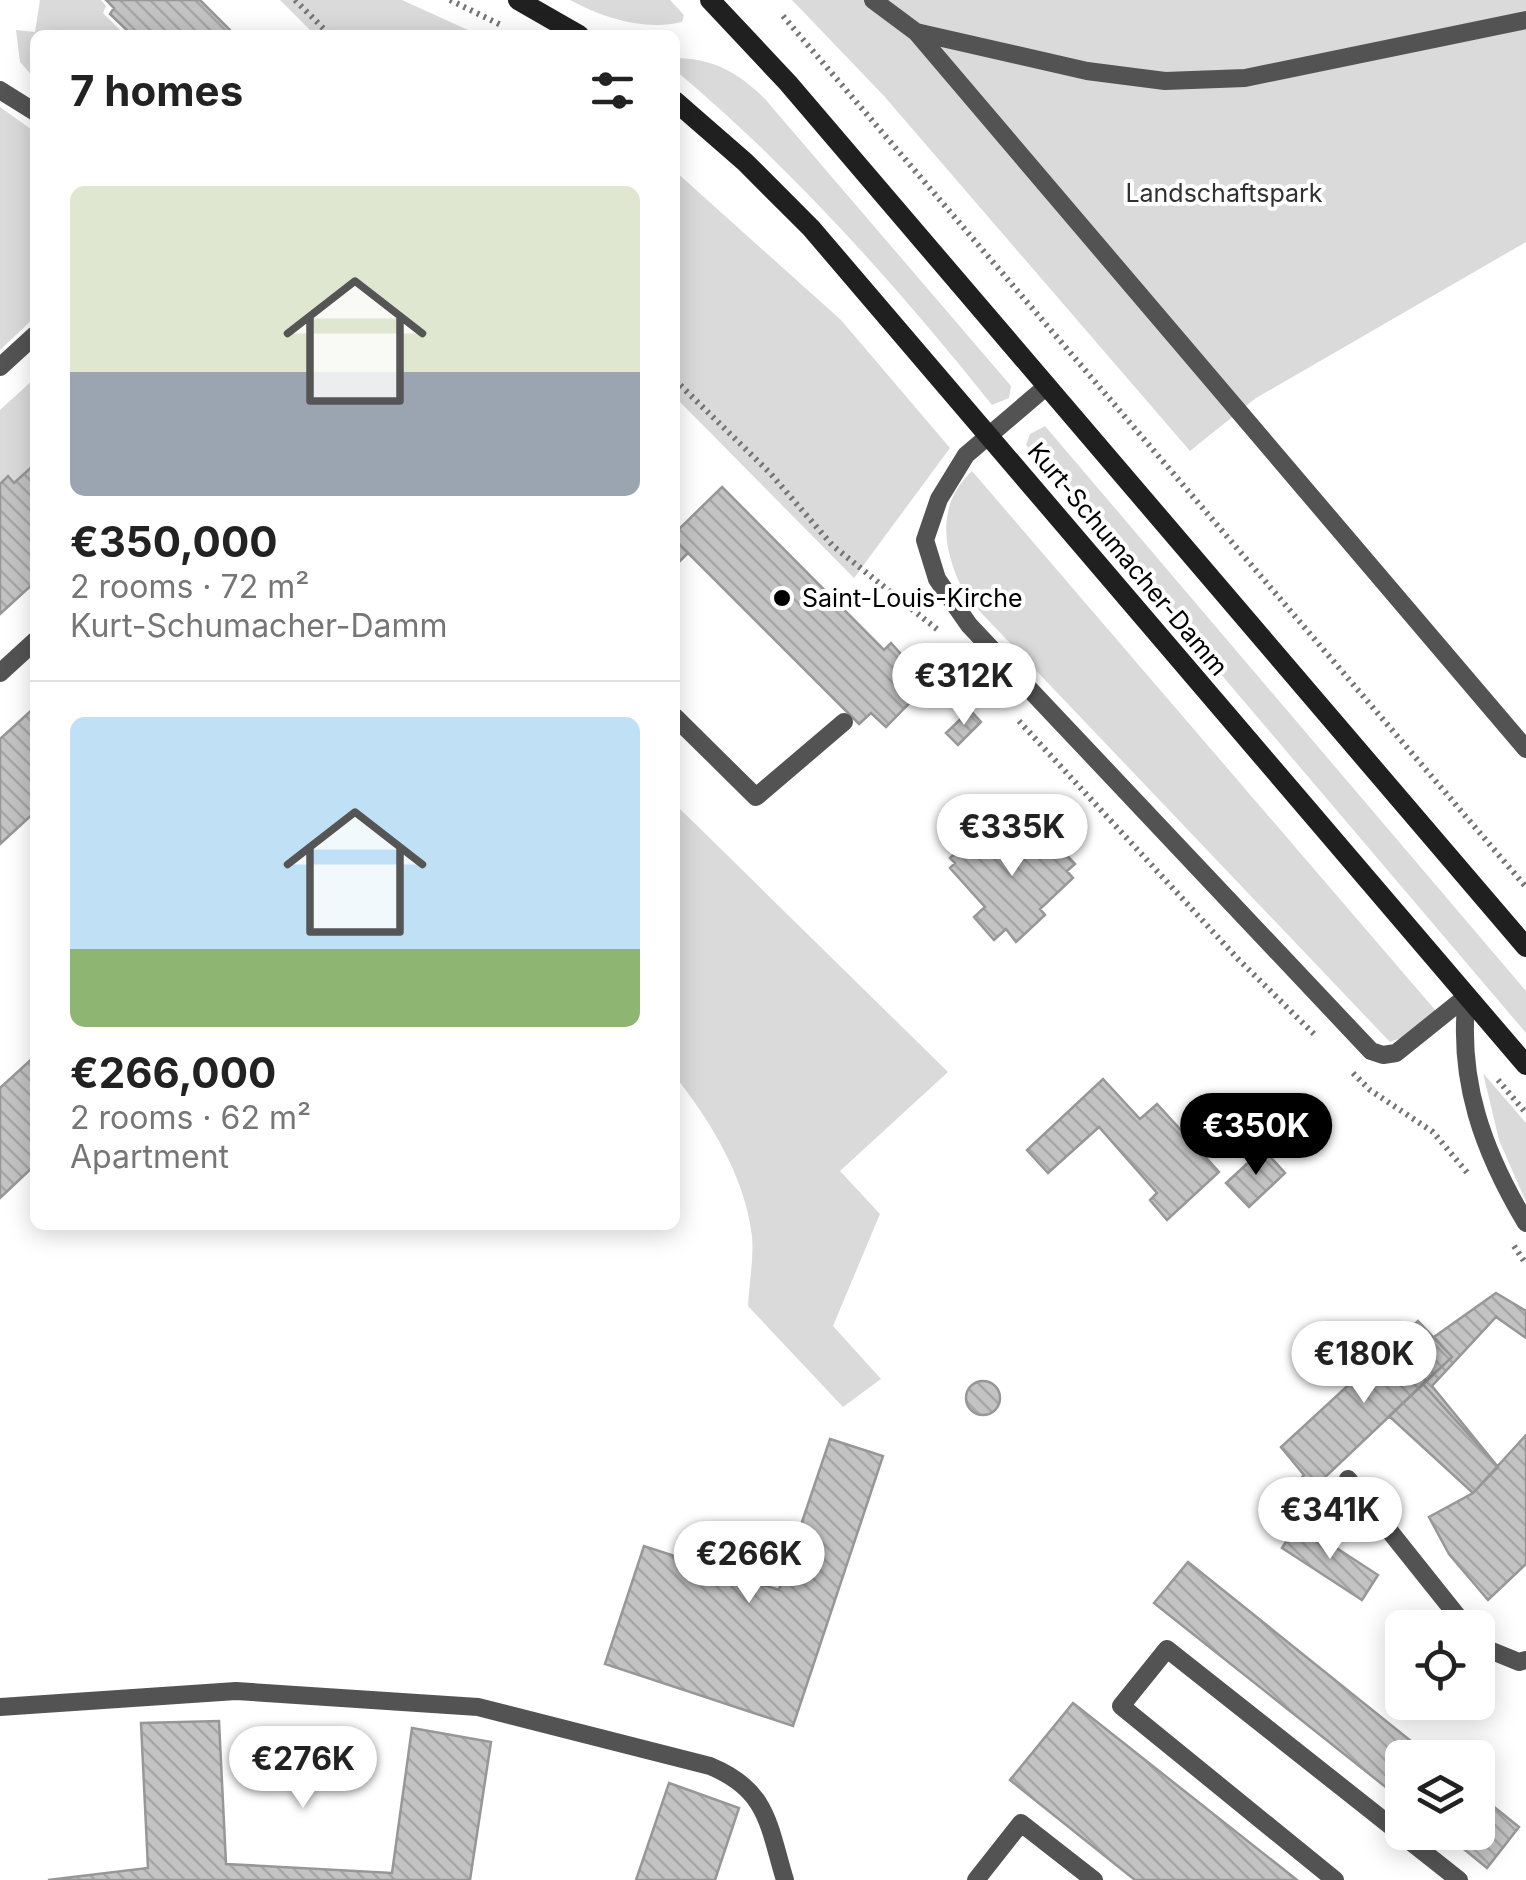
<!DOCTYPE html>
<html lang="en">
<head>
<meta charset="utf-8">
<style>
  body { margin:0; font-family:Inter,sans-serif; background:#f6f6f6; color:#222; height:100vh; display:flex; flex-direction:column; font-size:38px; white-space:nowrap }
  * { box-sizing:border-box; margin:0 }
  p { font-size:32px; color:#767676 }
  .icon { flex:none; width:55px; height:55px; fill:none; stroke:currentColor; stroke-width:2; stroke-linecap:round; stroke-linejoin:round }
  .map { position:relative; flex:1; overflow:hidden }
  .drawer { position:absolute; left:30px; top:30px; width:650px; height:1200px; display:flex; flex-direction:column; background:#fff; border-radius:15px; box-shadow:0 5px 25px #0003 }
  .drawer>* { flex:none }
  .buttons { position:absolute; left:1385px; top:1610px; display:grid; gap:20px }
  .buttons a { display:grid; place-items:center; width:110px; height:110px; border-radius:15px; background:#fff; box-shadow:0 5px 25px #0003; font-size:50px }
  .price { position:absolute; translate:-50% -85px; padding:0 22px; border-radius:35px; background:#fff; color:#222; font-size:32px; line-height:65px; filter:drop-shadow(0 2px 5px #0008) }
  .price::after { content:''; position:absolute; left:50%; top:60px; width:30px; height:22px; margin-left:-15px; background:inherit; clip-path:polygon(0 0,100% 0,50% 100%) }
  .price.active { background:#000; color:#fff }
  ul { padding:0; list-style:none }
  li { display:grid; align-content:center; gap:20px; height:530px; padding:0 40px }
  li+li { border-top:2px solid #e0e0e0 }
  li span { display:grid; place-items:center; height:310px; border-radius:15px; color:#555 }
  li>.icon { margin-inline-start:auto }
  span .icon { width:180px; height:180px; fill:#fffc; stroke-width:1 }
  li b { font-size:42px }
  h2 { display:flex; justify-content:space-between; align-items:center; height:120px; padding:0 40px; font-size:42px }
  .map>svg:first-child { display:block }
  .green { fill:#dadada }
  .building { fill:url(#building-back-hatch); stroke:#979797; stroke-width:2.5 }
  .lines { fill:none; stroke-linecap:round; stroke-linejoin:round }
  .path { stroke:#757575; stroke-width:6; stroke-dasharray:2.5 5; stroke-linecap:butt }
  .lane { stroke:#535353; stroke-width:18 }
  .secondary { stroke:#202020; stroke-width:20 }
  .poi-dot { fill:#000; stroke:#fff; stroke-width:4 }
  .labels { text-anchor:middle; stroke-width:8; stroke-linejoin:round; paint-order:stroke }
  .park-label { font-size:25px; fill:#313131; stroke:#fff }
  .street-label { font-size:25px; fill:#000; stroke:#fff }
  .poi-label { font-size:25px; fill:#000; stroke:#fff; text-anchor:start }
</style>
</head>
<body>
<div class="map">
<svg width="1526" height="1880" viewBox="0 0 1526 1880">
  <defs>
    <pattern id="building-back-hatch" width="6" height="6" patternUnits="userSpaceOnUse" patternTransform="scale(2.5)"><rect width="6" height="6" fill="#c3c3c3"/><path d="M-1 5l2 2M0 0l6 6M5-1l2 2" fill="none" stroke="#a6a6a6"/></pattern>
  </defs>
  <rect width="100%" height="100%" fill="#fff"/>
  <path class="green" d="M40,0H101L106,6L103,13L125,35H35V79L20,62L16,30L35,32Z
    M280,0H402L479,35H315Z
    M570,0H670L684,15L682,22C645,31 603,18 570,0Z
    M792,0H1526V242L1256,398L1190,451L884,96Z
    M675,58C713,58 739,73 765,99L1011,386L1009,398L992,405C896,285 793,169 675,70Z
    M0,107L35,132V317L0,350Z
    M675,171L841,320L950,448L854,578L675,397Z
    M35,378V464L14,483L8,477L0,484V410Z
    M1045,426L1526,991V1033L1026,445L1030,434Z
    M972,471L1436,1011L1404,1037L1390,1042L967,598C944,556 933,507 972,471Z
    M675,804L948,1072L840,1171L880,1214L833,1326L881,1379L843,1407L748,1306C749,1284 754,1258 752,1236C745,1177 711,1122 675,1076Z
    M1483,1073L1526,1123V1202L1499,1140Z"/>
  <path class="building" d="M106,0H200L235,35H132L110,14L114,8Z
    M35,464V582L0,614V484L8,476L14,483Z
    M722,487L884,650L891,643L928,684L886,727L871,713L859,724L675,540V533Z
    M675,540L688,553L675,566Z
    M945,668L958,681L935,704L922,691Z
    M35,707V812L0,844V739Z
    M970,710L981,722L958,745L946,733Z
    M1001,819L1030,851L1051,833L1060,835L1062,850L1075,864L1067,871L1073,878L1040,909L1045,915L1016,942L1006,929L994,940L974,917L985,907L950,868L955,863L950,858L967,842L972,847Z
    M35,1056V1165L0,1198V1088Z
    M1103,1079L1140,1119L1157,1104L1219,1172L1167,1220L1150,1200L1157,1193L1099,1127L1048,1173L1027,1150Z
    M1263,1149L1285,1173L1249,1207L1226,1183Z
    M1496,1293L1526,1311V1338L1496,1317L1432,1386L1498,1467L1423,1384L1452,1357L1434,1337Z
    M1418,1321L1452,1357L1300,1501L1291,1490L1304,1475L1281,1447Z
    M966 1398a17 17 0 1 1 34 0a17 17 0 1 1-34 0Z
    M1423,1384L1498,1467L1473,1493L1389,1416Z
    M1526,1435V1564L1488,1600L1449,1554L1429,1517L1473,1493Z
    M830,1439L883,1456L793,1726L605,1664L644,1546L779,1590Z
    M1298,1523L1378,1575L1362,1600L1282,1548Z
    M1188,1562L1432,1758H1402V1800L1154,1603Z
    M1073,1703L1297,1880H1135L1010,1780Z
    M219,1721L226,1864L392,1873L412,1728L491,1742L470,1880H48L148,1868L141,1723Z
    M669,1783L739,1808L715,1880H636Z
    M1478,1794L1519,1827L1487,1868L1443,1832H1478Z"/>
  <g class="lines">
    <path class="path" d="M295,0L330,35
      M450,0L503,26
      M783,16L1526,887
      M675,380L770,473L833,546L938,630
      M1019,721L1238,959L1316,1036
      M1353,1073L1370,1090L1433,1132L1470,1176
      M1498,1080L1526,1113
      M1514,1246L1526,1264"/>
    <path class="lane" d="M873,0L916,32L1526,749
      M916,32L1087,71L1165,81L1245,78L1526,20
      M0,90L35,112
      M0,367L35,335
      M1047,386L966,455L939,499L925,540L937,579L969,625L1371,1051L1383,1055L1396,1053L1467,996
      M0,673L35,641
      M675,717L756,797L844,722
      M1467,996C1457,1080 1483,1151 1526,1223
      M1348,1479L1467,1628
      M1478,1639L1487,1649L1519,1662L1526,1660
      M0,1707L236,1691L478,1707L710,1766C768,1790 768,1824 785,1880
      M976,1880L1021,1823L1094,1880
      M1335,1880L1121,1706L1167,1649L1459,1880"/>
    <path class="secondary" d="M518,0L579,35
      M710,0L788,83L1526,947
      M675,101L745,162L811,228L1526,1065"/>
  </g>
  <circle class="poi-dot" cx="782" cy="598" r="10"/>
  <g class="labels">
    <g class="park-label">
      <text x="1224" y="202">Landschaftspark</text>
    </g>
    <g class="street-label">
      <text transform="translate(1128 559) rotate(50)" y="9">Kurt-Schumacher-Damm</text>
    </g>
    <g class="poi-label">
      <text x="802" y="607">Saint-Louis-Kirche</text>
    </g>
  </g>
</svg>
<div class="buttons">
<a><svg class="icon" aria-label="locate" viewBox="0 0 24 24"><circle cx="12" cy="12" r="6"/><path d="M12 2v4M12 18v4M2 12h4M18 12h4"/></svg></a>
<a><svg class="icon" aria-label="layers" viewBox="0 0 24 24"><path d="M12 4l9 5-9 5-9-5zM3 14l9 5 9-5"/></svg></a>
</div>
<b class="price" style="left:964px;top:728px">€312K</b>
<b class="price" style="left:1012px;top:879px">€335K</b>
<b class="price active" style="left:1256px;top:1178px">€350K</b>
<b class="price" style="left:1364px;top:1406px">€180K</b>
<b class="price" style="left:1330px;top:1562px">€341K</b>
<b class="price" style="left:749px;top:1606px">€266K</b>
<b class="price" style="left:303px;top:1811px">€276K</b>
<section class="drawer">
<h2>7 homes<svg class="icon" aria-label="filters" viewBox="0 0 24 24"><path d="M4 7h16M4 17h16"/><circle cx="9" cy="7" r="2"/><circle cx="15" cy="17" r="2"/></svg></h2>
<ul>
<li><span style="background:linear-gradient(#dfe7d0 60%,#9aa5b1 0)"><svg class="icon" aria-label="home" viewBox="0 0 24 24"><path d="M3 11l9-7 9 7M6 9v11h12V9"/></svg></span><div><b>€350,000</b><p>2 rooms · 72 m²</p><p>Kurt-Schumacher-Damm</p></div></li>
<li><span style="background:linear-gradient(#bfe0f5 75%,#8fb573 0)"><svg class="icon" aria-label="home" viewBox="0 0 24 24"><path d="M3 11l9-7 9 7M6 9v11h12V9"/></svg></span><div><b>€266,000</b><p>2 rooms · 62 m²</p><p>Apartment</p></div></li>
</ul>
</section>
</div>
</body>
</html>
